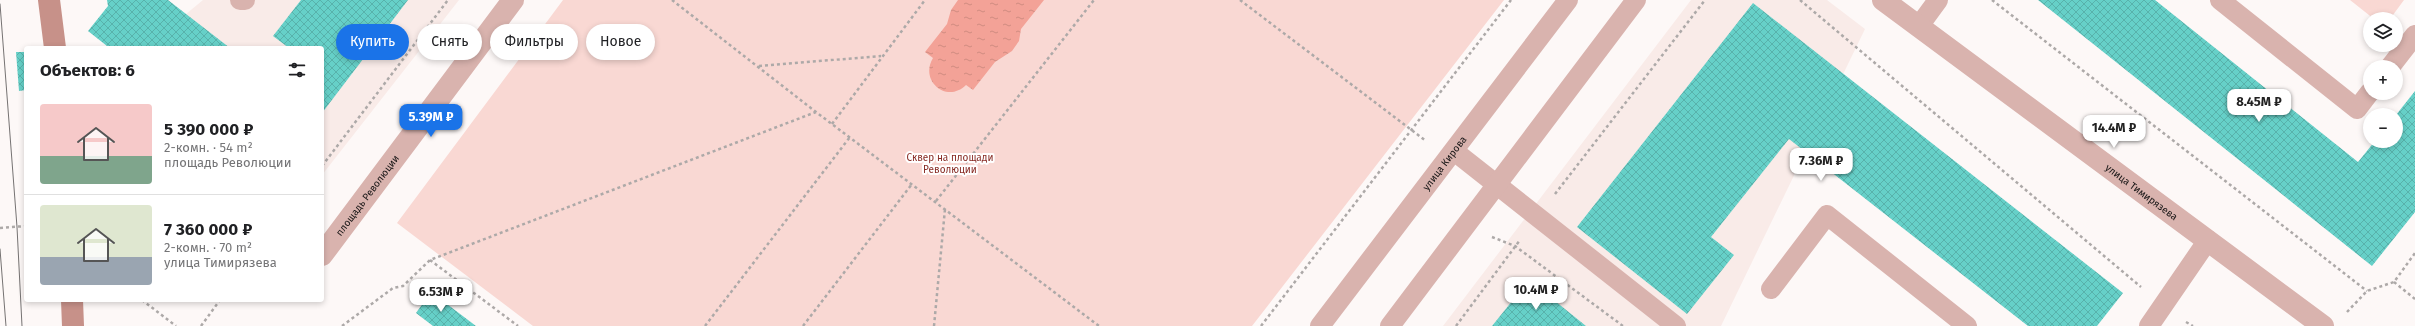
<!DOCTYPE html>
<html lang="ru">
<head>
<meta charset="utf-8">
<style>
  body { margin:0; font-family:"Fira Sans",sans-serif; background:#f6f6f6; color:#202124; height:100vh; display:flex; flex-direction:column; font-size:15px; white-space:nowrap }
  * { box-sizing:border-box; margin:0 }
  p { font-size:13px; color:#757577 }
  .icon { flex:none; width:22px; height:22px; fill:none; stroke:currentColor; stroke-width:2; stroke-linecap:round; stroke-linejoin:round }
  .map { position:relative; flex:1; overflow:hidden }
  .panel { position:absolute; left:24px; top:46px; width:300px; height:256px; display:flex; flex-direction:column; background:#fff; border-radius:4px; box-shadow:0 2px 6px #0003 }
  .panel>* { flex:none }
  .top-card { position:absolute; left:336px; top:24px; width:380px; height:36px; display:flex; gap:8px }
  .buttons { position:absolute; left:2363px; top:12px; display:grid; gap:8px }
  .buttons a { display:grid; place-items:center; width:40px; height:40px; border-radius:50%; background:#fff; box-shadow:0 2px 6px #0003; font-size:20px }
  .price { position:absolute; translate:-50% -34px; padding:0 9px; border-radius:8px; background:#fff; color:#222; font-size:13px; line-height:26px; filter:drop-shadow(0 1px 2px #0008) }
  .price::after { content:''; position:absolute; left:50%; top:24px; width:12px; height:9px; margin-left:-6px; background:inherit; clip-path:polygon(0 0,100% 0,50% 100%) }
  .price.active { background:#1a73e8; color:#fff }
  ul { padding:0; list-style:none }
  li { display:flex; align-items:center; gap:12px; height:100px; padding:0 16px }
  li+li { border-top:1px solid #e0e0e0 }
  li span { display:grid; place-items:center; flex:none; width:112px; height:80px; border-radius:4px; color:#555 }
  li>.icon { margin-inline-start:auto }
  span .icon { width:48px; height:48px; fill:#fffc; stroke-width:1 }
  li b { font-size:17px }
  h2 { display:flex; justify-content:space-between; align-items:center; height:48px; padding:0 16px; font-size:17px }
  .chip { padding:0 14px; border-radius:18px; background:#fff; box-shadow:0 2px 6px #0003; font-size:14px; line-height:36px }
  .chip.active { background:#1a73e8; color:#fff }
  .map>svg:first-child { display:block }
  .built { fill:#f9ebe8 }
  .green { fill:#f9d8d3 }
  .water { fill:url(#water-ripples) }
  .building { fill:url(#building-cross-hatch) }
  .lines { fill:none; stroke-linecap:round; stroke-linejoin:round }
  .path { stroke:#ada9a8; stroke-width:2.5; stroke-dasharray:3 3; stroke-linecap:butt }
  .service { stroke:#d9b3ae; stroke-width:20 }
  .minor { stroke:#d9b3ae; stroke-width:22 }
  .tertiary { stroke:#d9b3ae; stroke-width:22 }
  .secondary { stroke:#c79189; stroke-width:22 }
  .tram { stroke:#757272; stroke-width:1 }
  .labels { text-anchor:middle; stroke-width:4; stroke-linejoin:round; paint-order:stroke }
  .park-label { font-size:10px; fill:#872a23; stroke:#fff }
  .street-label { font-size:10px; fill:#181616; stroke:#fff }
</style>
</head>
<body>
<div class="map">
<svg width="2415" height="326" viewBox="0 0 2415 326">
  <defs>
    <pattern id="water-ripples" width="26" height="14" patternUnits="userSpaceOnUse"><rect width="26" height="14" fill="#f3a297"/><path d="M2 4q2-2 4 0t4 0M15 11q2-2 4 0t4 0" fill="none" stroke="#d08b81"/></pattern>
    <pattern id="building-cross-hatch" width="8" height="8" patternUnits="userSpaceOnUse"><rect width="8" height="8" fill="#66d0c8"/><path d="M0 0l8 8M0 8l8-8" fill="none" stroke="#58b2ab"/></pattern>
  </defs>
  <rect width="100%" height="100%" fill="#fdf8f7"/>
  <path class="built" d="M203,0H459L322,175V48H145Z
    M1691,0H1827L1865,29L1721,326H1443Z"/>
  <path class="green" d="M563,0H1504L1252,326H533L397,223Z
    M2350,0H2404L2390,19H2374Z"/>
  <path class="water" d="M958,0H1044L1021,29L1019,41L1012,51L995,62L973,90L966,85C947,104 919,81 933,58L925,52L947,24L951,10Z"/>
  <path class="building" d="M107,0H168L230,48H115L107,46L88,31L108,6Z
    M301,0H408L322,113V48H289L273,36Z
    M2038,0H2155L2358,162L2375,141H2396V115L2415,91V212L2372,266Z
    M1753,3L2123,293L2097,326H2028L1789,139L1711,237L1734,255L1687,314L1577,227Z
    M16,52H26V90L19,91Z
    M1529,280L1586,326H1492Z
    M431,292L476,326H433L416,313Z"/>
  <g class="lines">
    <path class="path" d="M672,0L816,112L1099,326
      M1240,0L1426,141
      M1800,0L2141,287
      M1992,0L2367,291
      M759,66L881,56
      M832,124L925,0
      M322,166L448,0
      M1555,194L1705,0
      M936,201L1094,0
      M0,228L26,226
      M1492,237L1515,246L1623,326
      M430,260L518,326
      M2394,282L2415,299
      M142,300L176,326
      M2347,312L2367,291L2394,282L2415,253
      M2186,322L2193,326
      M201,326L220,300
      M342,326L393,288L403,286L430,260L816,112
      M705,326L850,137
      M803,326L912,184
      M934,326L945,209
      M1261,326L1511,0
      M1456,326L1520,240"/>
    <g class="service">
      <path d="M240,0H245"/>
      <path d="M2220,0L2357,109L2370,92"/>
      <path d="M1919,26L1938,0"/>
      <path d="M2390,67L2415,35"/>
      <path d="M1454,151L1676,326"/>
      <path d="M1771,289L1827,215L1967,326"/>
      <path id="s1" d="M1320,326L1568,0"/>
      <path d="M1390,326L1636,0"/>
      <path d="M2149,326L2208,240"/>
    </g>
    <path class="minor" id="s2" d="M322,255L513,0"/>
    <path class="tertiary" id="s3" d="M1883,0L2323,326"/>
    <path class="secondary" d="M49,0L55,48
      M72,300L73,326"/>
    <path class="tram" d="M0,4L17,227L22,326
      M0,249L6,326"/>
  </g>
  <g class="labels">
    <g class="park-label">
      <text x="950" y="161">Сквер на площади<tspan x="950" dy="12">Революции</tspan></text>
    </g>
    <g class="street-label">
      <text dy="4" stroke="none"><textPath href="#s1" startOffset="205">улица Кирова</textPath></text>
      <text dy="4" stroke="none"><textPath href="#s3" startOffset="322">улица Тимирязева</textPath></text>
      <text dy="4" stroke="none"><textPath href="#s2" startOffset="75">площадь Революции</textPath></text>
    </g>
  </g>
</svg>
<div class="buttons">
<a><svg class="icon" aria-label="layers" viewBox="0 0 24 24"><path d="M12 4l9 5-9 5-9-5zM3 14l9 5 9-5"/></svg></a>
<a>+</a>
<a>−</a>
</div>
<b class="price" style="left:2259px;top:123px">8.45M ₽</b>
<b class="price active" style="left:431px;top:138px">5.39M ₽</b>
<b class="price" style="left:2114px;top:149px">14.4M ₽</b>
<b class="price" style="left:1821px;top:182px">7.36M ₽</b>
<b class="price" style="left:1536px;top:311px">10.4M ₽</b>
<b class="price" style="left:441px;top:313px">6.53M ₽</b>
<div class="top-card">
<a class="chip active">Купить</a>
<a class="chip">Снять</a>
<a class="chip">Фильтры</a>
<a class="chip">Новое</a>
</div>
<section class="panel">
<h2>Объектов: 6<svg class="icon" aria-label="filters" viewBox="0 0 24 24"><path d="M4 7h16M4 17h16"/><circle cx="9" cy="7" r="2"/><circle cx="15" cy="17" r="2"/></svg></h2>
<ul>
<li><span style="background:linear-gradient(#f6c9c9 65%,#7fa58c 0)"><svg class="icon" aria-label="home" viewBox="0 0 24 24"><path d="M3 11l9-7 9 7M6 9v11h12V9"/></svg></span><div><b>5 390 000 ₽</b><p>2-комн. · 54 m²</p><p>площадь Революции</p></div></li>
<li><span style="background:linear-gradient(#dfe7d0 65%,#9aa5b1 0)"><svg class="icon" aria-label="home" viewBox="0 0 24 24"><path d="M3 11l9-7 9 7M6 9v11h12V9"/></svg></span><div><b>7 360 000 ₽</b><p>2-комн. · 70 m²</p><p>улица Тимирязева</p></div></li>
</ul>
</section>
</div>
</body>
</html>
